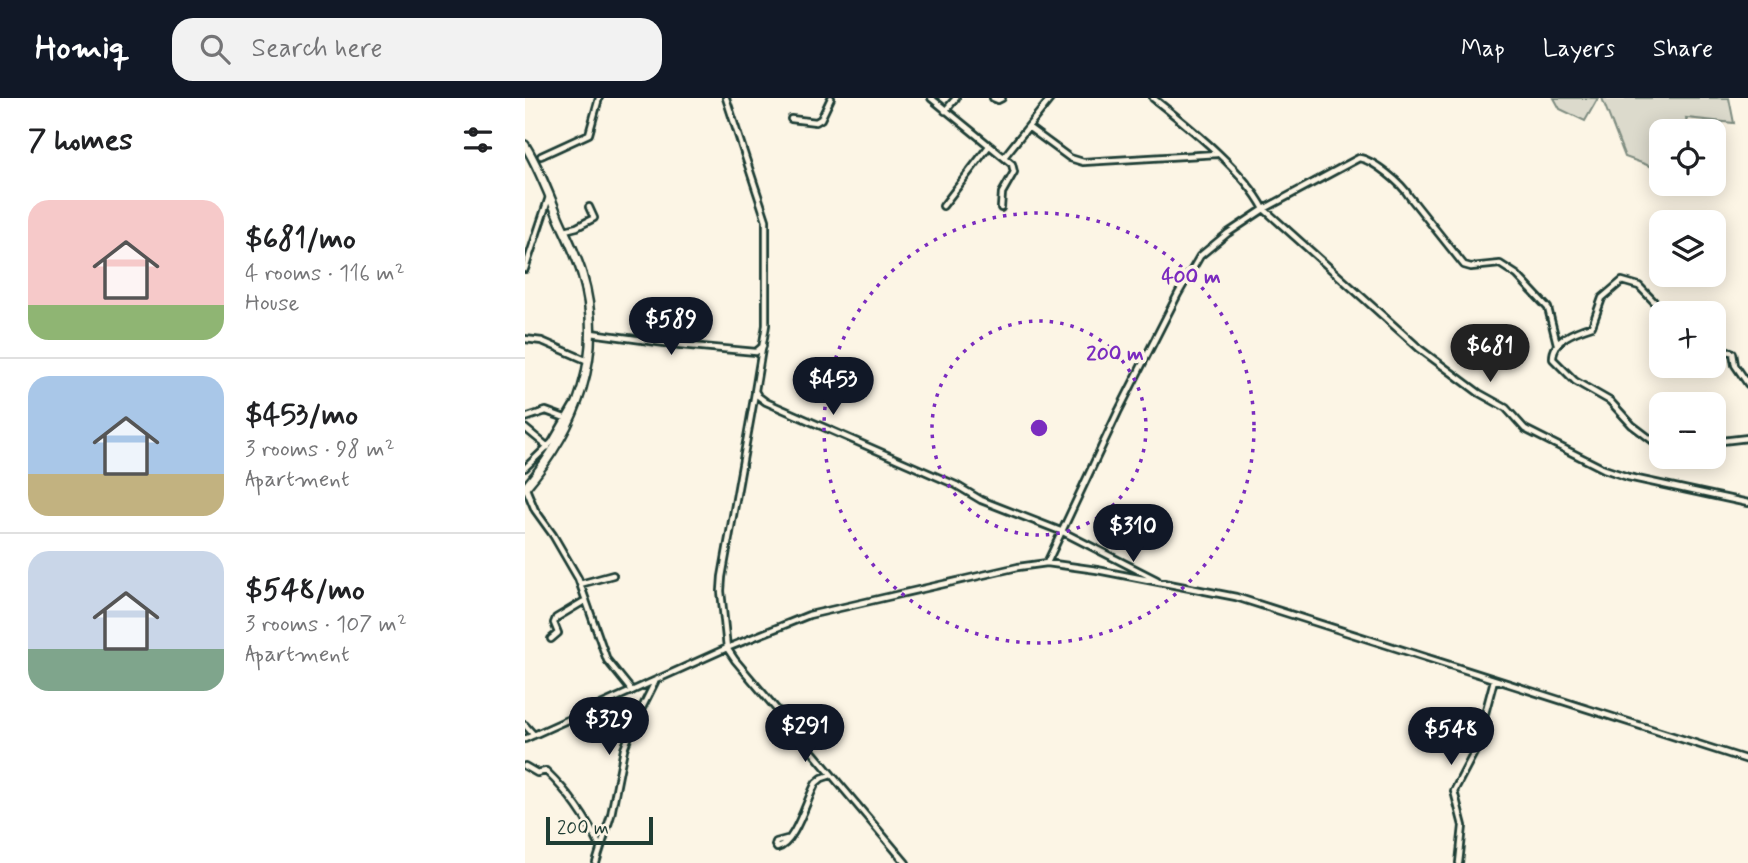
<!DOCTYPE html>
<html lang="en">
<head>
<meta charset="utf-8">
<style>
  body { margin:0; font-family:Mynerve,sans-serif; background:#f2f2f2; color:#202124; height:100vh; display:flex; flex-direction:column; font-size:26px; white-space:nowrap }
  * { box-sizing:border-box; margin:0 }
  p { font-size:23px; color:#757577 }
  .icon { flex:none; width:38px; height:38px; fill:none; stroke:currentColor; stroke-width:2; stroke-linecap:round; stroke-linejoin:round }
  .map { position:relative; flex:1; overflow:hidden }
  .sheet { display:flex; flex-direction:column; background:#fff; width:525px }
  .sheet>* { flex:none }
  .controls { position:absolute; left:1124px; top:21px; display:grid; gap:14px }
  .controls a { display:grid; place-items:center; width:77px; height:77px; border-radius:14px; background:#fff; box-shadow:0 4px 18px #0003; font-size:35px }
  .scale { position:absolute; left:21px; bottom:18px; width:107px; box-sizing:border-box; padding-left:7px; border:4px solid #1f3d34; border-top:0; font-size:19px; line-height:24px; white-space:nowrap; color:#1f3d34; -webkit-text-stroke:5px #fcf5e5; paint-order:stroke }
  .price { position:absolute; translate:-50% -60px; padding:0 16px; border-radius:24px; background:#111827; color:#fff; font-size:23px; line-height:46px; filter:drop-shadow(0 2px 4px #0008) }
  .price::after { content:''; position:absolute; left:50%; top:42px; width:21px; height:16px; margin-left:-10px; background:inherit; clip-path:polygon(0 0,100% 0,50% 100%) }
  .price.active { background:#222; color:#fff }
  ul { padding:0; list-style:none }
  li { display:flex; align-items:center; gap:21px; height:175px; padding:0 28px }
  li+li { border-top:2px solid #e0e0e0 }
  li span { display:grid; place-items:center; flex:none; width:196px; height:140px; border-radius:21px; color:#555 }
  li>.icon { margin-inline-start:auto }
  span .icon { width:84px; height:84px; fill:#fffc; stroke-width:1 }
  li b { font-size:30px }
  h2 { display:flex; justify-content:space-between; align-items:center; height:84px; padding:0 28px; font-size:30px }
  header { display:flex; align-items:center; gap:42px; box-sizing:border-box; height:98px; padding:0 35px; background:#111827; color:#fff }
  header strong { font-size:33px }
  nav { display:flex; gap:38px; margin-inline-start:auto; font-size:24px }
  .search { width:490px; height:63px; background:#f2f2f2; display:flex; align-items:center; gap:18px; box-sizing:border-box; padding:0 24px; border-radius:21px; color:#757577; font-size:26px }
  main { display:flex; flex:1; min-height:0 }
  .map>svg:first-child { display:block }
  .green { fill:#dcdacc; stroke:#7e8c80; stroke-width:2 }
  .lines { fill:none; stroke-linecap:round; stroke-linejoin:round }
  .minor-casing { stroke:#1f3d34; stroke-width:10 }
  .major-casing { stroke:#1f3d34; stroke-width:12 }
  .minor { stroke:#fcf5e5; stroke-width:4.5 }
  .major { stroke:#fcf5e5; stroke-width:7 }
  .ring { fill:none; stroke:#7b2cbf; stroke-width:3.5; stroke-dasharray:3.5 7 }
  .centre { fill:#7b2cbf; stroke:#fcf5e5; stroke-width:3.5 }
  .ring-label { font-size:21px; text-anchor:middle; font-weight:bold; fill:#7b2cbf; stroke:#fcf5e5; stroke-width:7; stroke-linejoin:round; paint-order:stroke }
</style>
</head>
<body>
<header>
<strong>Homiq</strong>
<div class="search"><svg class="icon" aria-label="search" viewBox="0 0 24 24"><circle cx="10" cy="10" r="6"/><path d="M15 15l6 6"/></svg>Search here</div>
<nav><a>Map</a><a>Layers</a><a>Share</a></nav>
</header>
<main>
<section class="sheet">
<h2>7 homes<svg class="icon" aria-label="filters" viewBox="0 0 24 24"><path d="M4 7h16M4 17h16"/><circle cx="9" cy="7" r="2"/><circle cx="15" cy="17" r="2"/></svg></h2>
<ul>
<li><span style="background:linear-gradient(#f6c9c9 75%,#8fb573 0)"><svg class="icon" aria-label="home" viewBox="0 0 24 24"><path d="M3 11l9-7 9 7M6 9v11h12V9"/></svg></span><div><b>$681/mo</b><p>4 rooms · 116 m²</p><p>House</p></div></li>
<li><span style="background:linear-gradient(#a9c7e8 70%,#c2b280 0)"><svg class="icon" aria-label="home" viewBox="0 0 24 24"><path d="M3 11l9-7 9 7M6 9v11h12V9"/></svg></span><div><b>$453/mo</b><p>3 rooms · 98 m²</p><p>Apartment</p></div></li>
<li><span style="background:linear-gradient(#c9d6e8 70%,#7fa58c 0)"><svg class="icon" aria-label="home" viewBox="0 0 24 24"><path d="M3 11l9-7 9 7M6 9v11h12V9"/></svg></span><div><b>$548/mo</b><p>3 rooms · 107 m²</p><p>Apartment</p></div></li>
</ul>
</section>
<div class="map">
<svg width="1223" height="765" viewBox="0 0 1223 765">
  <rect width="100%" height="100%" fill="#fcf5e5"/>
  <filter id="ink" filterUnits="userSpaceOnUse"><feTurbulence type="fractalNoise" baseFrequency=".0143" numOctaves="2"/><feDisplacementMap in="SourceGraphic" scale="14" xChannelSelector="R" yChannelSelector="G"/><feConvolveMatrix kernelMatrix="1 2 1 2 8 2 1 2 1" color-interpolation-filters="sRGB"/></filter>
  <g filter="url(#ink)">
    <path class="green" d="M1029,0H1073L1060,23L1035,11Z
      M1077,0H1204L1209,25L1161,20L1163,33H1136V72L1100,59Z"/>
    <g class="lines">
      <g class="minor-casing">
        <path id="minor" d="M201,0L241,122V227L230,293L233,298L241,304L431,387L456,402L538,434L632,482
          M406,0L487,66L489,74L477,95L476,110
          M468,0L473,2L477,0
          M628,0C664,29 718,71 739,111L895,251L954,295L981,310L1000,331L1079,371L1103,379L1223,405
          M420,13L431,0
          M266,21L291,24L296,21L306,0
          M503,29L545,60L558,64L692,56
          M16,58L64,36L74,0
          M479,59L526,0
          M418,108L464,48
          M40,132L52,129L69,120L64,109
          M0,171L24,99
          M66,235L155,247L231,254L238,248
          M0,241L17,243L63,263
          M1188,247L1208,255L1210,267L1223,286
          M230,295L197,479L196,493L202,550L210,562L381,765
          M0,320L21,313L40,320
          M0,330L23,349
          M1188,344L1223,340
          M1136,349L1107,327L1085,303L1050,283L1028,261C1027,241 1051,233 1067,228L1077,200L1097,183L1114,188L1140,215
          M0,370L27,344L48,308
          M0,388L10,412L28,437L53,480L82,562L107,593
          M522,465L593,314L653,196L675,158L703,135L739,111L834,60C849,62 877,86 884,98L939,167L946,169L975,166L992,177L1023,210L1032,246
          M55,486L88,477
          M26,541L33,535L29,525L31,520L61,502
          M0,627L9,637
          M0,641L202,550L284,517L493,469L522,465L572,472L711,499L1223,662
          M0,668L12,675L21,673C44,695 62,720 75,749
          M252,750C270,747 282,700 291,685L297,680L306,677
          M252,750L250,747L251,744L262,741
          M71,765L86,717L99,651L107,630L130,584
          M934,765L938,728L929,693L950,653L969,582"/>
      </g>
      <g class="major-casing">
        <path id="major" d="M0,47C14,70 24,96 34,121C42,139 51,156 57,176C81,256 52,329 0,390"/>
      </g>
      <use href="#minor" class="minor"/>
      <use href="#major" class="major"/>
    </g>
  </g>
  <g class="ring">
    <circle cx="514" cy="330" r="107"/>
    <circle cx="514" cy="330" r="215"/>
  </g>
  <circle cx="514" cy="330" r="10" class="centre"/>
  <g class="ring-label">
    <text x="666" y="185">400 m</text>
    <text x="590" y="262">200 m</text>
  </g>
</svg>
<div class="controls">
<a><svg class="icon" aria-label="locate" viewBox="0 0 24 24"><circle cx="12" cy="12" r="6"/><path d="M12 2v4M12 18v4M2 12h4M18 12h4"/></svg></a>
<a><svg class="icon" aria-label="layers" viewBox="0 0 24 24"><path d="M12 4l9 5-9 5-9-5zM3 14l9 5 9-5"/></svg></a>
<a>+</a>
<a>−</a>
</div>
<div class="scale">200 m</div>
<b class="price" style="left:146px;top:259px">$589</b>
<b class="price active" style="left:965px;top:286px">$681</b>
<b class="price" style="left:308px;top:319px">$453</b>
<b class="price" style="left:608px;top:466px">$310</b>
<b class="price" style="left:84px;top:659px">$329</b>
<b class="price" style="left:280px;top:666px">$291</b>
<b class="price" style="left:926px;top:669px">$548</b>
</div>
</main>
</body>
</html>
